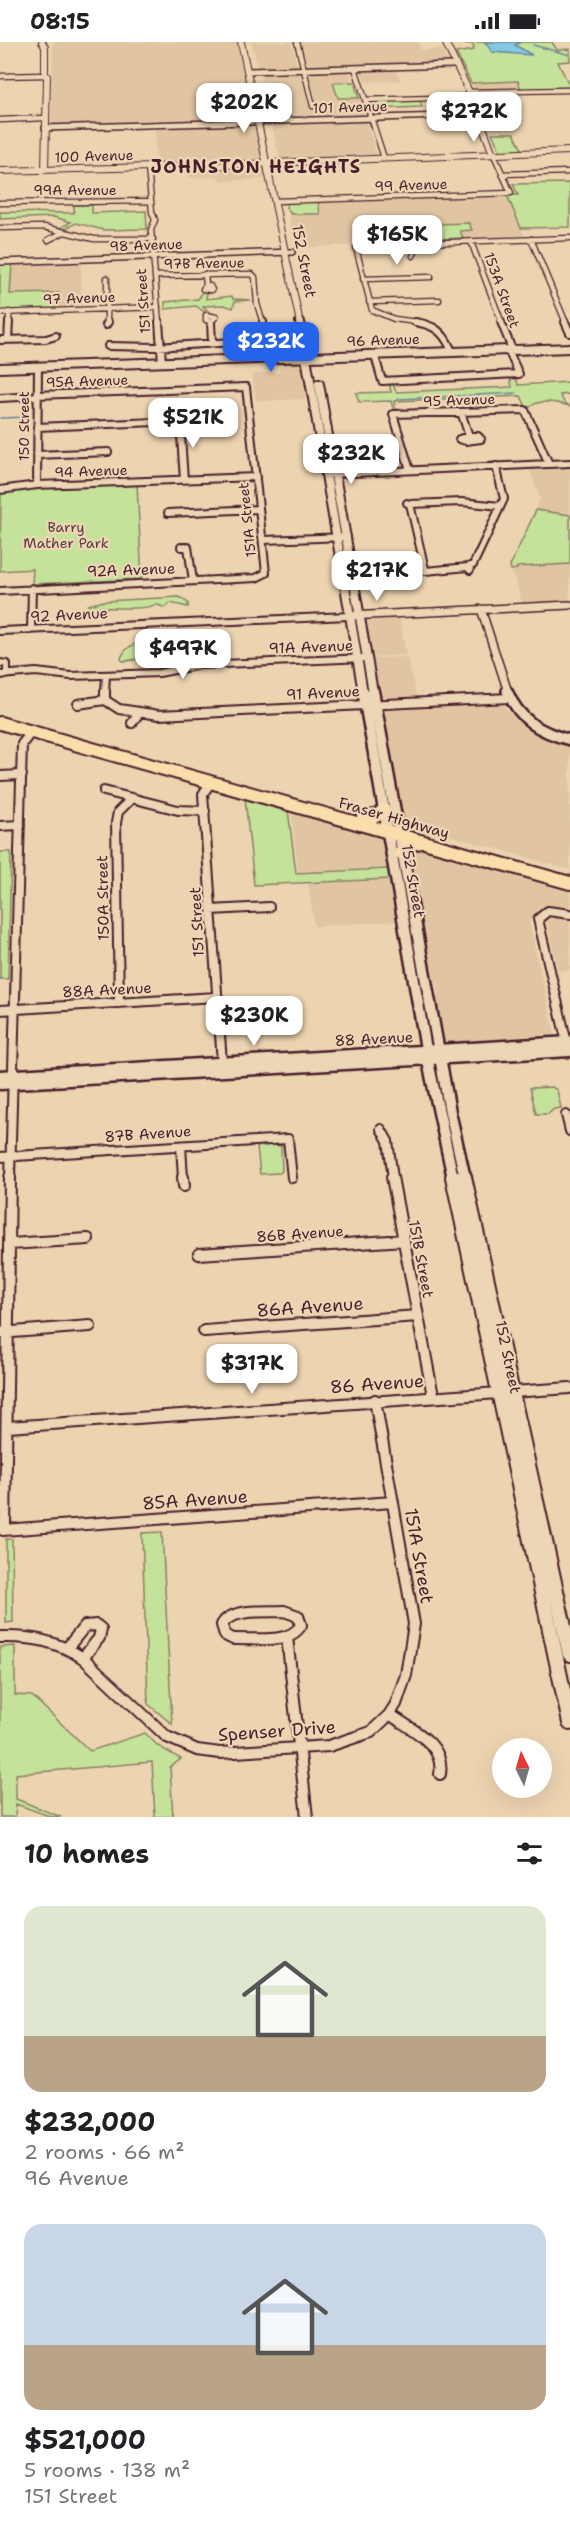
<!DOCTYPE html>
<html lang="en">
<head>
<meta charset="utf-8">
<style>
  body { margin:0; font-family:"Shantell Sans",sans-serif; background:#f2f2f2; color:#202124; height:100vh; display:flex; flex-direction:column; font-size:22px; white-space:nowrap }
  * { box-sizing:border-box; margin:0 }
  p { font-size:20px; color:#757577 }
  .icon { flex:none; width:33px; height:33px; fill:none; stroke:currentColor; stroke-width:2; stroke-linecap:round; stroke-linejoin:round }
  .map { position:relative; height:1775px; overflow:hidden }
  .side { display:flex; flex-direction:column; background:#fff; flex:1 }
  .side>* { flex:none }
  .needle { width:39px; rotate:355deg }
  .buttons { position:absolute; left:492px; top:1696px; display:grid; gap:12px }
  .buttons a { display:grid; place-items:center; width:60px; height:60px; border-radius:50%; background:#fff; box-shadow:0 6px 24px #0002; font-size:30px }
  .price { position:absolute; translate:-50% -51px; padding:0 14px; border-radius:12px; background:#fff; color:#222; font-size:20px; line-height:39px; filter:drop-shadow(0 2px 3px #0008) }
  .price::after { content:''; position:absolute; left:50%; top:36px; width:18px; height:14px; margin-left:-9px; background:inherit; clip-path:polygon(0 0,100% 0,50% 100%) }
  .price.selected { background:#2563eb; color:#fff }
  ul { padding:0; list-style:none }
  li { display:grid; align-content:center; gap:12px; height:318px; padding:0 24px }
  li span { display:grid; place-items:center; height:186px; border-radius:18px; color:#555 }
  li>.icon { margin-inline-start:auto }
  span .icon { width:108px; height:108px; fill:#fffc; stroke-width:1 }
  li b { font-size:26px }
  h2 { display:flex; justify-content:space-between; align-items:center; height:72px; padding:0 24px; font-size:26px }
  .status { display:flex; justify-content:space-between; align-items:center; height:42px; padding:0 30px; background:#fff; direction:ltr }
  .status svg { height:16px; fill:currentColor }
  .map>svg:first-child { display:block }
  .built { fill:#e1c5a3 }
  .green { fill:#c5e29a; stroke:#888062; stroke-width:1.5 }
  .water { fill:#83c9e4; stroke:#6c859a; stroke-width:1.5 }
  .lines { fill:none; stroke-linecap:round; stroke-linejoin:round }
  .stream { stroke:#6c859a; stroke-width:1.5 }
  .minor-far3-casing { stroke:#4a1f2b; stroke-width:7 }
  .minor-far2-casing { stroke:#4a1f2b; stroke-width:10 }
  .minor-far1-casing { stroke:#4a1f2b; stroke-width:12 }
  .minor-casing { stroke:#4a1f2b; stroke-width:14 }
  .tertiary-far2-casing { stroke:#4a1f2b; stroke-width:8 }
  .tertiary-far1-casing { stroke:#4a1f2b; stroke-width:10 }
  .tertiary-casing { stroke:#4a1f2b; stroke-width:14 }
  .secondary-far3-casing { stroke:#4a1f2b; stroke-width:8 }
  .secondary-far2-casing { stroke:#4a1f2b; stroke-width:12 }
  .secondary-far1-casing { stroke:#4a1f2b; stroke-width:15 }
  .secondary-casing { stroke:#4a1f2b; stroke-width:18 }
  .primary-casing { stroke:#4a1f2b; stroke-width:16 }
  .minor-far3 { stroke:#ecd6b5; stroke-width:4.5 }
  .minor-far2 { stroke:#ecd6b5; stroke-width:6 }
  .minor-far1 { stroke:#ecd6b5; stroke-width:8 }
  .minor { stroke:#ecd6b5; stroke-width:10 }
  .tertiary-far2 { stroke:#ecd6b5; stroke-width:5 }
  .tertiary-far1 { stroke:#ecd6b5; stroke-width:7 }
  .tertiary { stroke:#ecd6b5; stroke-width:9 }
  .secondary-far3 { stroke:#ecd6b5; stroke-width:6 }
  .secondary-far2 { stroke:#ecd6b5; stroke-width:8 }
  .secondary-far1 { stroke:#ecd6b5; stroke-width:10 }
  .secondary { stroke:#ecd6b5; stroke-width:14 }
  .primary { stroke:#faddab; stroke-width:12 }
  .labels { text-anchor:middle; stroke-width:4.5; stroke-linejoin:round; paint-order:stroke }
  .far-street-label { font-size:14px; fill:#4a1f2b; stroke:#ecd6b5 }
  .far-park-label { font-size:14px; fill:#5c3c3c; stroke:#ecd6b5 }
  .street-label { font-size:15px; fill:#4a1f2b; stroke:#ecd6b5 }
  .far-district-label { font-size:18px; font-weight:bold; letter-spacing:1.5px; fill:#4a1f2b; stroke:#ecd6b5 }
  .near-street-label { font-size:18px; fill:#4a1f2b; stroke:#ecd6b5 }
</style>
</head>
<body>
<div class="status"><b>08:15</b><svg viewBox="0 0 49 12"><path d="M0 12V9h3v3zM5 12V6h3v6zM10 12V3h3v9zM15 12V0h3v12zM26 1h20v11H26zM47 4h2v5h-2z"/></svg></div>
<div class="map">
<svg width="570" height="1775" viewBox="0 0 570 1775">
  <rect width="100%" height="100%" fill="#edd4b1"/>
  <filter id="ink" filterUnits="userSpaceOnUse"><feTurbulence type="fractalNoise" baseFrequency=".0167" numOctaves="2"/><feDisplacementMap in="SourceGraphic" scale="12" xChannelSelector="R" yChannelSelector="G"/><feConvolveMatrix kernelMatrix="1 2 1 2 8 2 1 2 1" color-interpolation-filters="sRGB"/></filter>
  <g filter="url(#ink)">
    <path class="built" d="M53,0H237L254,76L51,85Z
      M251,0H291L298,25L258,26Z
      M300,0H418L421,8L442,7L448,20L307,25Z
      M395,26L401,39L365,40L360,27Z
      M349,28L353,40L332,41L337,57L359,56L365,74L271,77L259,31L299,30L308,58L284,59L314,58L316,57L308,30Z
      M518,39L521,47L474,48L471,41Z
      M366,79L377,113L280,117L271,82Z
      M252,82L255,83L263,117L156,122L155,84Z
      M264,124L266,137L220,139L219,135L189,136L187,126Z
      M506,151L525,194L296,206L286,162Z
      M81,220L82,265L0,268V223Z
      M278,320H302L310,357L256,359L252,332L280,330Z
      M570,422V481L528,483L540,457L528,424Z
      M570,522V560L523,562L510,524Z
      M400,576L406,613L373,615L367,579Z
      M407,615L417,657L380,658L371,616Z
      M498,661L502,662L522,684L535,692L570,703V828L406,781L403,777L383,668Z
      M291,768L382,793L388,826L298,831Z
      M423,804L570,846V868L550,864L539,867L529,880L555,992L549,996L450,1002L444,999L436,956L438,952L436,940L432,937L409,814V809Z
      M389,837L396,879L314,884L308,841Z
      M558,874L570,877V928L558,929L546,878Z"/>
    <path class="green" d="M452,0H552L557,8L570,7V19L558,20L570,45L521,47L518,39L471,41L456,11L473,8L474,4L472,2Z
      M354,40L359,56H338L333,41Z
      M420,58L422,65L372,67L370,63L374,59Z
      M492,91H514L522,108L500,109Z
      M570,141V185L521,186L507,153H518L513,142Z
      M318,159L320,172H291L286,165L288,161Z
      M74,163H92V171L146,169L147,187L104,188L76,181L65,187L60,186L71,180L54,175L0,177V170L74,171Z
      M469,181L472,188L460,189L463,196L442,197L436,182Z
      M12,222L10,252L59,251L58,266L0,269V223Z
      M203,250H207L206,257L232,254L233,257L251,258L235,259L233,266L224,263L203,264L210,271H206L196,264L165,267V260L198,257Z
      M510,335H516L518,343L570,340V352L560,353L564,360L570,364C559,361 539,356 530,365H526L521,354L394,359L396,369H394L391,359L359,360L356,351L391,350L389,341L392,339L396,350L512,345Z
      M137,443L142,537L32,542L33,527L0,529L1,451L36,446Z
      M536,468L570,473V522L517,525V527L511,528L510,524Z
      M179,555L188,561V565L170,561L165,566L156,562C147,569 105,565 91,565L88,563L104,559Z
      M156,599L160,604L171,605L166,608L152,606C146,616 136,619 122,619L121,616C128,599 141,602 156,599Z
      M245,756L288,768L296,831L388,827L390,837L254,843Z
      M0,810H11L8,937H0Z
      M552,1045L557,1048L561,1066L554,1067L548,1072H536L530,1046Z
      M269,1102L281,1104L282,1129L280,1131L260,1132L257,1105Z
      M162,1490L172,1682L148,1662L142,1491Z
      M6,1497H12L13,1580L6,1581Z
      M15,1604V1653L32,1654L90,1709L145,1691L158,1704L181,1717L170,1725L173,1775H155L152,1720L16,1732V1757L61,1775H52L16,1762L15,1775H0V1605Z"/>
    <path class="water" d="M485,0H521L515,3L532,13L492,10Z"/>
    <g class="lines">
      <path class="stream" d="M533,3L570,13
        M398,357L516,351
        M0,376L29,375"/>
      <g class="minor-far3-casing">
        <path id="minor-far3" d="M297,0L313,64
          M355,26L384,116
          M0,34L45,33
          M468,50L570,48
          M365,58L468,55
          M0,78L45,76
          M148,125L152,170L155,178L151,188L159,281
          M502,132L570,130
          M276,159L511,151L494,113
          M0,161L151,159
          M0,186L44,185L94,197H153
          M531,197L566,281
          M48,198L64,190
          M471,200L502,281
          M412,202L415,210L413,214
          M205,232L206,243
          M156,234L252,232L255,235L257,262L263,281
          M363,237L431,235
          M206,243L210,244L212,248L203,247Z
          M369,260L439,258
          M0,271L158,265
          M206,273L216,275L211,279L206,278Z
          M211,279V281
          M9,281V270
          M107,281V236
          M424,281L394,277L372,268L356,206L367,203L570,196"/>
      </g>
      <g class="minor-far2-casing">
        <path id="minor-far2" d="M159,280L162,320
          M211,280L212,301
          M415,280C434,283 443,289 451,307
          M501,280L511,305
          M565,280L570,291
          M106,283L108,280
          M0,298L46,297L56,294
          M8,298L9,280
          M108,304L156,305L265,298L263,280
          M375,314L382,339L519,332L508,308
          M0,356L37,354
          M461,370L469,394
          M37,385L180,379L184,438
          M469,394H478L481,397L466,399L459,397Z
          M37,413L108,410
          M410,428L393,372L525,368L549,422
          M331,432L570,421
          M37,443L38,325
          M0,448L37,443L256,435
          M407,461L410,462L425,527
          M410,462L462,460L500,464
          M168,471L259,467
          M263,498L347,495
          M181,505H188L193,539
          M470,528L468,525L473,523L504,457L496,424
          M425,529L468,525
          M0,549L256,536L266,531L246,345L37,353
          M31,588L32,546
          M0,589L349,574
          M0,621L7,622V633
          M0,633L36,630L71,634L159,631L200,623L366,616
          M105,650L106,633"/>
      </g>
      <g class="minor-far1-casing">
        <path id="minor-far1" d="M105,658V649
          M78,662L105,658L119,667L159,673L509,656
          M132,681L139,671
          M0,734L22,733
          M211,740L203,752L222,1021
          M104,749L178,768L205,769
          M0,784L20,783
          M211,868L269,865
          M119,961L116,781L118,770L132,756
          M0,968L216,955
          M567,1001L538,877L548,869L570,872
          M566,1073L570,1089
          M381,1087L388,1099L393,1136
          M181,1104L183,1136
          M0,1115L288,1097L292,1136
          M10,1136L22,702L32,689"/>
      </g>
      <g class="minor-casing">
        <path id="minor" d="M183,1135L184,1144
          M392,1135L433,1354
          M10,1202L88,1197
          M199,1212L404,1198
          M204,1289L418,1274
          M0,1291L90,1284
          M8,1385L570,1346
          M5,1487L10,1135
          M3,1488L393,1460
          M284,1569L298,1574L301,1583C290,1603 253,1596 233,1597L225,1593L222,1583C230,1566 267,1570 284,1569Z
          M0,1595C31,1594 57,1599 83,1616L167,1695L197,1708L220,1711L329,1704L371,1690L389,1673L396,1662L406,1633L414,1582L375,1358
          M287,1595L307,1775
          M67,1606L85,1584L96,1583L101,1587L99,1596L83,1616
          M391,1673C412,1688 445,1702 440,1732"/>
      </g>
      <g class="tertiary-far2-casing">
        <path id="tertiary-far2" d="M248,29L454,23
          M45,86L477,73
          M0,220L292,210"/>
      </g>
      <g class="tertiary-far1-casing">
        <path id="tertiary-far1" d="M481,567L508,650
          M349,574L570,563"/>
      </g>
      <g class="tertiary-casing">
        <path id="tertiary" d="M507,649C520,679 540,690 570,698"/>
      </g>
      <g class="secondary-far3-casing">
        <path id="secondary-far3" d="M42,0L45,5V33L47,34L45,128
          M241,0L300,281
          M445,0L473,58L493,112
          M224,123L570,109
          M0,129L229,123"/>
      </g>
      <g class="secondary-far2-casing">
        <path id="secondary-far2" d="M300,280L363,650
          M0,326L570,306
          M319,342L373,650"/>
      </g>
      <g class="secondary-far1-casing">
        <path id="secondary-far1" d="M363,649L429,1024L453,1136
          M373,649L450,1070L465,1136
          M0,1034L570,1000
          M0,1042L570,1009"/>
      </g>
      <g class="secondary-casing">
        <path id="secondary" d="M453,1135L570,1681
          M464,1135L570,1612"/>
      </g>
      <g class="primary-casing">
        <path id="primary" d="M0,681L570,841
          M363,776L376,774L384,768
          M401,811L408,803L422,800"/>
      </g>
      <use href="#minor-far3" class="minor-far3"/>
      <use href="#minor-far2" class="minor-far2"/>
      <use href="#minor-far1" class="minor-far1"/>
      <use href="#minor" class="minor"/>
      <use href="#tertiary-far2" class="tertiary-far2"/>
      <use href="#tertiary-far1" class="tertiary-far1"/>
      <use href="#tertiary" class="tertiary"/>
      <use href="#secondary-far3" class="secondary-far3"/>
      <use href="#secondary-far2" class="secondary-far2"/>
      <use href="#secondary-far1" class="secondary-far1"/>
      <use href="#secondary" class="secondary"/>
      <use href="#primary" class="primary"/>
    </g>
  </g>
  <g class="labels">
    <g class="far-street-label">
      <text transform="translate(350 65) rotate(-2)" y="5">101 Avenue</text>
      <text transform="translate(94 114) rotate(-2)" y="5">100 Avenue</text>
      <text transform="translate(411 143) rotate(-2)" y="5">99 Avenue</text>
      <text x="75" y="153">99A Avenue</text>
      <text transform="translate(146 203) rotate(-2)" y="5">98 Avenue</text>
      <text transform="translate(204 221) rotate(-1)" y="5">97B Avenue</text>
      <text transform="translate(502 248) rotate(70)" y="5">153A Street</text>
      <text transform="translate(79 256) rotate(-2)" y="5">97 Avenue</text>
      <text transform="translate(143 259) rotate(-94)" y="5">151 Street</text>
      <text transform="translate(383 298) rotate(-2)" y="5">96 Avenue</text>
      <text transform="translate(87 339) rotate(-2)" y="5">95A Avenue</text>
      <text transform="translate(459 358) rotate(-2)" y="5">95 Avenue</text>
      <text transform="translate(24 384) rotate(-90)" y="5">150 Street</text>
      <text transform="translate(91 429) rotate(-2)" y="5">94 Avenue</text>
      <text transform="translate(247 478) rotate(-96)" y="5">151A Street</text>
    </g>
    <g class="far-park-label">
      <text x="66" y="490">Barry<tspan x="66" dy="16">Mather Park</tspan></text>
    </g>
    <g class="street-label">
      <text transform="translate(304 219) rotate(79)" y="5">152 Street</text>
      <text transform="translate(131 528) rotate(-2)" y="5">92A Avenue</text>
      <text transform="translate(69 573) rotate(-3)" y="5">92 Avenue</text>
      <text transform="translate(311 605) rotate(-2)" y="5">91A Avenue</text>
      <text transform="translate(323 651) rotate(-3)" y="5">91 Avenue</text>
      <text transform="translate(394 776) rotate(16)" y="5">Fraser Highway</text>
      <text transform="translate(413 839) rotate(80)" y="5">152 Street</text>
      <text transform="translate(103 856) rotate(-91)" y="5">150A Street</text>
      <text transform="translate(197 880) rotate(-93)" y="5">151 Street</text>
      <text transform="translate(107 948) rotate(-3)" y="5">88A Avenue</text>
      <text transform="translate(374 997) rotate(-3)" y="5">88 Avenue</text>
      <text transform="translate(148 1092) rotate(-4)" y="5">87B Avenue</text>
      <text transform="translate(300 1192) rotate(-4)" y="5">86B Avenue</text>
      <text transform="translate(421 1217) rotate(79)" y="5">151B Street</text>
      <text transform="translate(508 1315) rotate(78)" y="5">152 Street</text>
    </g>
    <g class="far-district-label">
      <text x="256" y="131">JOHNSTON HEIGHTS</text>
    </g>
    <g class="near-street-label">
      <text transform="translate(310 1265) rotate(-4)" y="6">86A Avenue</text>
      <text transform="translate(377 1342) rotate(-4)" y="6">86 Avenue</text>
      <text transform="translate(195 1458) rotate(-4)" y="6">85A Avenue</text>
      <text transform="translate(419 1514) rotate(80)" y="6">151A Street</text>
      <text transform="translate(277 1689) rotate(-4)" y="6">Spenser Drive</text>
    </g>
  </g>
</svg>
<div class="buttons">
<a><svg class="needle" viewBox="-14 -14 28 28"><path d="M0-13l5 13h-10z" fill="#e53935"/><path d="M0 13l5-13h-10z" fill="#757577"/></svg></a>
</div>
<b class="price" style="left:244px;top:92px">$202K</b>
<b class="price" style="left:474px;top:101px">$272K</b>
<b class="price" style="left:397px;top:224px">$165K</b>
<b class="price selected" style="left:271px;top:331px">$232K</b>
<b class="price" style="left:193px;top:407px">$521K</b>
<b class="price" style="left:351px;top:443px">$232K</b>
<b class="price" style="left:377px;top:560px">$217K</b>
<b class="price" style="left:183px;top:638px">$497K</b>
<b class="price" style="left:254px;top:1005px">$230K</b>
<b class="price" style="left:252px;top:1353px">$317K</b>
</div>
<section class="side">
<h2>10 homes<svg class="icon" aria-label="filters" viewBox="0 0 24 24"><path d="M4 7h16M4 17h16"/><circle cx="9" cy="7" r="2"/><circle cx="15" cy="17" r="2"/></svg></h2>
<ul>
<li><span style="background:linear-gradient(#dfe7d0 70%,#b9a48a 0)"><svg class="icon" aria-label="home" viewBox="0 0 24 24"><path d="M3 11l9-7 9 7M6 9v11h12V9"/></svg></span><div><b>$232,000</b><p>2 rooms · 66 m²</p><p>96 Avenue</p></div></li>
<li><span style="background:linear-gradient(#c9d6e8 65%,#b9a48a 0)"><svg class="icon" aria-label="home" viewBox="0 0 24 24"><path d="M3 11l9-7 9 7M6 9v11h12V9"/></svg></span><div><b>$521,000</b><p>5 rooms · 138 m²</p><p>151 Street</p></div></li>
</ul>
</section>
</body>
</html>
